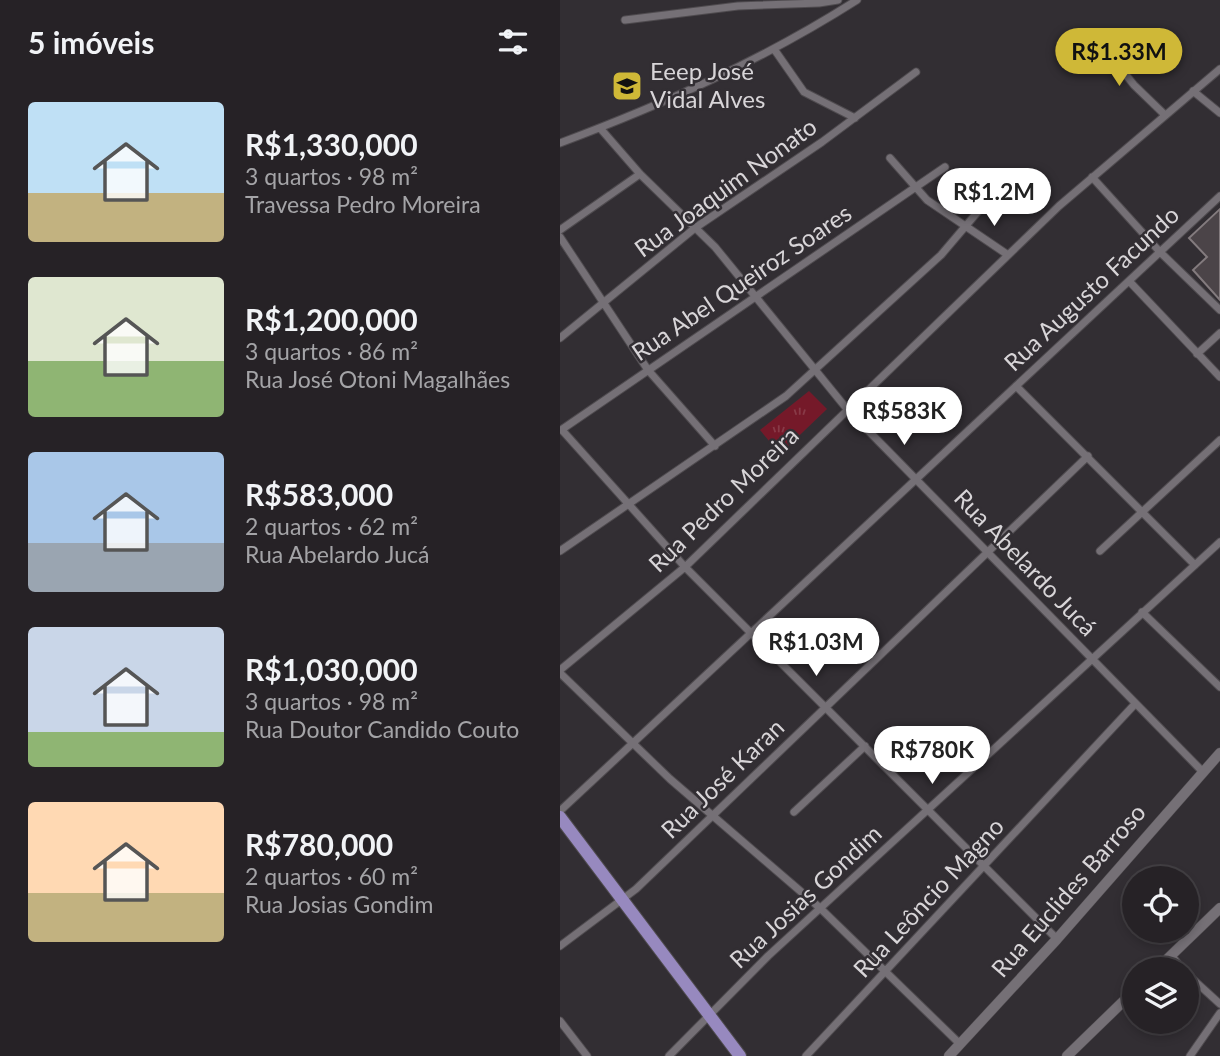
<!DOCTYPE html>
<html lang="pt">
<head>
<meta charset="utf-8">
<style>
  body { margin:0; font-family:Lato,sans-serif; background:#2e2a2e; color:#f1f3f6; height:100vh; display:flex; flex-direction:column; font-size:26px; white-space:nowrap }
  * { box-sizing:border-box; margin:0 }
  p { font-size:23px; color:#a4a4a7 }
  .icon { flex:none; width:38px; height:38px; fill:none; stroke:currentColor; stroke-width:2; stroke-linecap:round; stroke-linejoin:round }
  .map { position:relative; flex:1; overflow:hidden }
  .sheet { display:flex; flex-direction:column; background:#262226; width:560px }
  .sheet>* { flex:none }
  .fabs { position:absolute; left:562px; top:866px; display:grid; gap:14px }
  .fabs a { display:grid; place-items:center; width:77px; height:77px; border-radius:50%; background:#262226; box-shadow:0 4px 10px #0003,0 0 0 2px #423f43; font-size:35px }
  .price { position:absolute; translate:-50% -60px; padding:0 16px; border-radius:24px; background:#fff; color:#222; font-size:23px; line-height:46px; filter:drop-shadow(0 2px 4px #0008) }
  .price::after { content:''; position:absolute; left:50%; top:42px; width:21px; height:16px; margin-left:-10px; background:inherit; clip-path:polygon(0 0,100% 0,50% 100%) }
  .price.selected { background:#cfb837; color:#111 }
  ul { padding:0; list-style:none }
  li { display:flex; align-items:center; gap:21px; height:175px; padding:0 28px }
  li span { display:grid; place-items:center; flex:none; width:196px; height:140px; border-radius:7px; color:#555 }
  li>.icon { margin-inline-start:auto }
  span .icon { width:84px; height:84px; fill:#fffc; stroke-width:1 }
  li b { font-size:30px }
  h2 { display:flex; justify-content:space-between; align-items:center; height:84px; padding:0 28px; font-size:30px }
  main { display:flex; flex:1; min-height:0 }
  .map>svg:first-child { display:block }
  .grass { fill:url(#grass-tufts) }
  .building { fill:#4b4448; stroke:#837b7e; stroke-width:2 }
  .lines { fill:none; stroke-linecap:round; stroke-linejoin:round }
  .minor-casing { stroke:#4f4b4f; stroke-width:9 }
  .tertiary-casing { stroke:#4f4b4f; stroke-width:11 }
  .primary-casing { stroke:#4f4b4f; stroke-width:14 }
  .minor { stroke:#757076; stroke-width:7 }
  .tertiary { stroke:#757076; stroke-width:10 }
  .primary { stroke:#9789bf; stroke-width:12 }
  .labels { text-anchor:middle; stroke-width:5; stroke-linejoin:round; paint-order:stroke }
  .poi-label { font-size:24px; fill:#d8d5d8; stroke:#322e33; text-anchor:start }
  .street-label { font-size:24px; fill:#d8d5d8; stroke:#322e33 }
</style>
</head>
<body>
<main>
<section class="sheet">
<h2>5 imóveis<svg class="icon" aria-label="filters" viewBox="0 0 24 24"><path d="M4 7h16M4 17h16"/><circle cx="9" cy="7" r="2"/><circle cx="15" cy="17" r="2"/></svg></h2>
<ul>
<li><span style="background:linear-gradient(#bfe0f5 65%,#c2b280 0)"><svg class="icon" aria-label="home" viewBox="0 0 24 24"><path d="M3 11l9-7 9 7M6 9v11h12V9"/></svg></span><div><b>R$1,330,000</b><p>3 quartos · 98 m²</p><p>Travessa Pedro Moreira</p></div></li>
<li><span style="background:linear-gradient(#dfe7d0 60%,#8fb573 0)"><svg class="icon" aria-label="home" viewBox="0 0 24 24"><path d="M3 11l9-7 9 7M6 9v11h12V9"/></svg></span><div><b>R$1,200,000</b><p>3 quartos · 86 m²</p><p>Rua José Otoni Magalhães</p></div></li>
<li><span style="background:linear-gradient(#a9c7e8 65%,#9aa5b1 0)"><svg class="icon" aria-label="home" viewBox="0 0 24 24"><path d="M3 11l9-7 9 7M6 9v11h12V9"/></svg></span><div><b>R$583,000</b><p>2 quartos · 62 m²</p><p>Rua Abelardo Jucá</p></div></li>
<li><span style="background:linear-gradient(#c9d6e8 75%,#8fb573 0)"><svg class="icon" aria-label="home" viewBox="0 0 24 24"><path d="M3 11l9-7 9 7M6 9v11h12V9"/></svg></span><div><b>R$1,030,000</b><p>3 quartos · 98 m²</p><p>Rua Doutor Candido Couto</p></div></li>
<li><span style="background:linear-gradient(#ffd9b3 65%,#c2b280 0)"><svg class="icon" aria-label="home" viewBox="0 0 24 24"><path d="M3 11l9-7 9 7M6 9v11h12V9"/></svg></span><div><b>R$780,000</b><p>2 quartos · 60 m²</p><p>Rua Josias Gondim</p></div></li>
</ul>
</section>
<div class="map">
<svg width="660" height="1056" viewBox="0 0 660 1056">
  <defs>
    <pattern id="grass-tufts" width="24" height="20" patternUnits="userSpaceOnUse" patternTransform="scale(1.75)"><rect width="24" height="20" fill="#751929"/><path d="M3 7l-1-3M5 7V3M7 7l1-3M15 17l-1-3M17 17v-4M19 17l1-3" fill="none" stroke="#883a47"/></pattern>
  </defs>
  <rect width="100%" height="100%" fill="#322e33"/>
  <path class="grass" d="M249,391L267,409L220,454L200,430Z"/>
  <path class="building" d="M660,209V300L633,270L647,257L629,238Z"/>
  <g class="lines">
    <g class="minor-casing">
      <path id="minor" d="M65,20L178,6L259,3L278,0
        M538,40L574,85L605,115
        M214,49L244,92L295,118
        M633,91L660,113
        M40,128L80,174L155,247L287,409L643,772
        M0,143C104,104 203,60 297,0
        M330,158L367,200L448,255
        M532,177L600,252L660,310
        M0,230L80,174
        M0,237L88,370L155,446
        M569,281L660,377
        M0,338L135,228L262,142L356,72
        M637,354L660,333
        M456,386L635,565
        M1,430L385,167
        M2,430L125,567L497,939
        M0,551L226,396L381,255L444,181
        M540,551L660,440
        M582,612L660,687
        M0,670L125,567L499,206L660,69
        M0,673L110,779L260,908L400,1044
        M0,811L660,196
        M234,812L305,746
        M0,946L76,889L528,456
        M611,955L623,970
        M626,973L660,1004
        M0,1021L27,1056
        M109,1056L208,956L660,542
        M246,1056L575,704
        M630,1056L660,1013"/>
    </g>
    <g class="tertiary-casing">
      <path id="tertiary" d="M596,970L660,908
        M389,1056L497,939L660,753
        M507,1056L574,991"/>
    </g>
    <g class="primary-casing">
      <path id="primary" d="M0,817L180,1056"/>
    </g>
    <use href="#minor" class="minor"/>
    <use href="#tertiary" class="tertiary"/>
    <use href="#primary" class="primary"/>
  </g>
  <defs>
    <g id="university-square" transform="scale(1.575)"><rect x="-9" y="-9" width="18" height="18" rx="4" fill="#cfb837" stroke="#322e33"/><path d="M0-5L7-2L0 1L-7-2ZM-4 1L0 2.5L4 1V4Q0 6-4 4Z" fill="#111"/></g>
  </defs>
  <g fill-rule="evenodd">
    <use href="#university-square" x="67" y="86"/>
  </g>
  <g class="labels">
    <g class="poi-label">
      <text x="90" y="80">Eeep José<tspan x="90" dy="28">Vidal Alves</tspan></text>
    </g>
    <g class="street-label">
      <text transform="translate(166 188) rotate(-36)" y="8">Rua Joaquim Nonato</text>
      <text transform="translate(182 283) rotate(-34)" y="8">Rua Abel Queiroz Soares</text>
      <text transform="translate(532 289) rotate(-43)" y="8">Rua Augusto Facundo</text>
      <text transform="translate(164 500) rotate(-44)" y="8">Rua Pedro Moreira</text>
      <text transform="translate(465 563) rotate(46)" y="8">Rua Abelardo Jucá</text>
      <text transform="translate(163 779) rotate(-44)" y="8">Rua José Karan</text>
      <text transform="translate(509 891) rotate(-49)" y="8">Rua Euclides Barroso</text>
      <text transform="translate(246 897) rotate(-43)" y="8">Rua Josias Gondim</text>
      <text transform="translate(369 898) rotate(-47)" y="8">Rua Leôncio Magno</text>
    </g>
  </g>
</svg>
<div class="fabs">
<a><svg class="icon" aria-label="locate" viewBox="0 0 24 24"><circle cx="12" cy="12" r="6"/><path d="M12 2v4M12 18v4M2 12h4M18 12h4"/></svg></a>
<a><svg class="icon" aria-label="layers" viewBox="0 0 24 24"><path d="M12 4l9 5-9 5-9-5zM3 14l9 5 9-5"/></svg></a>
</div>
<b class="price selected" style="left:559px;top:88px">R$1.33M</b>
<b class="price" style="left:434px;top:228px">R$1.2M</b>
<b class="price" style="left:344px;top:447px">R$583K</b>
<b class="price" style="left:256px;top:678px">R$1.03M</b>
<b class="price" style="left:372px;top:786px">R$780K</b>
</div>
</main>
</body>
</html>
